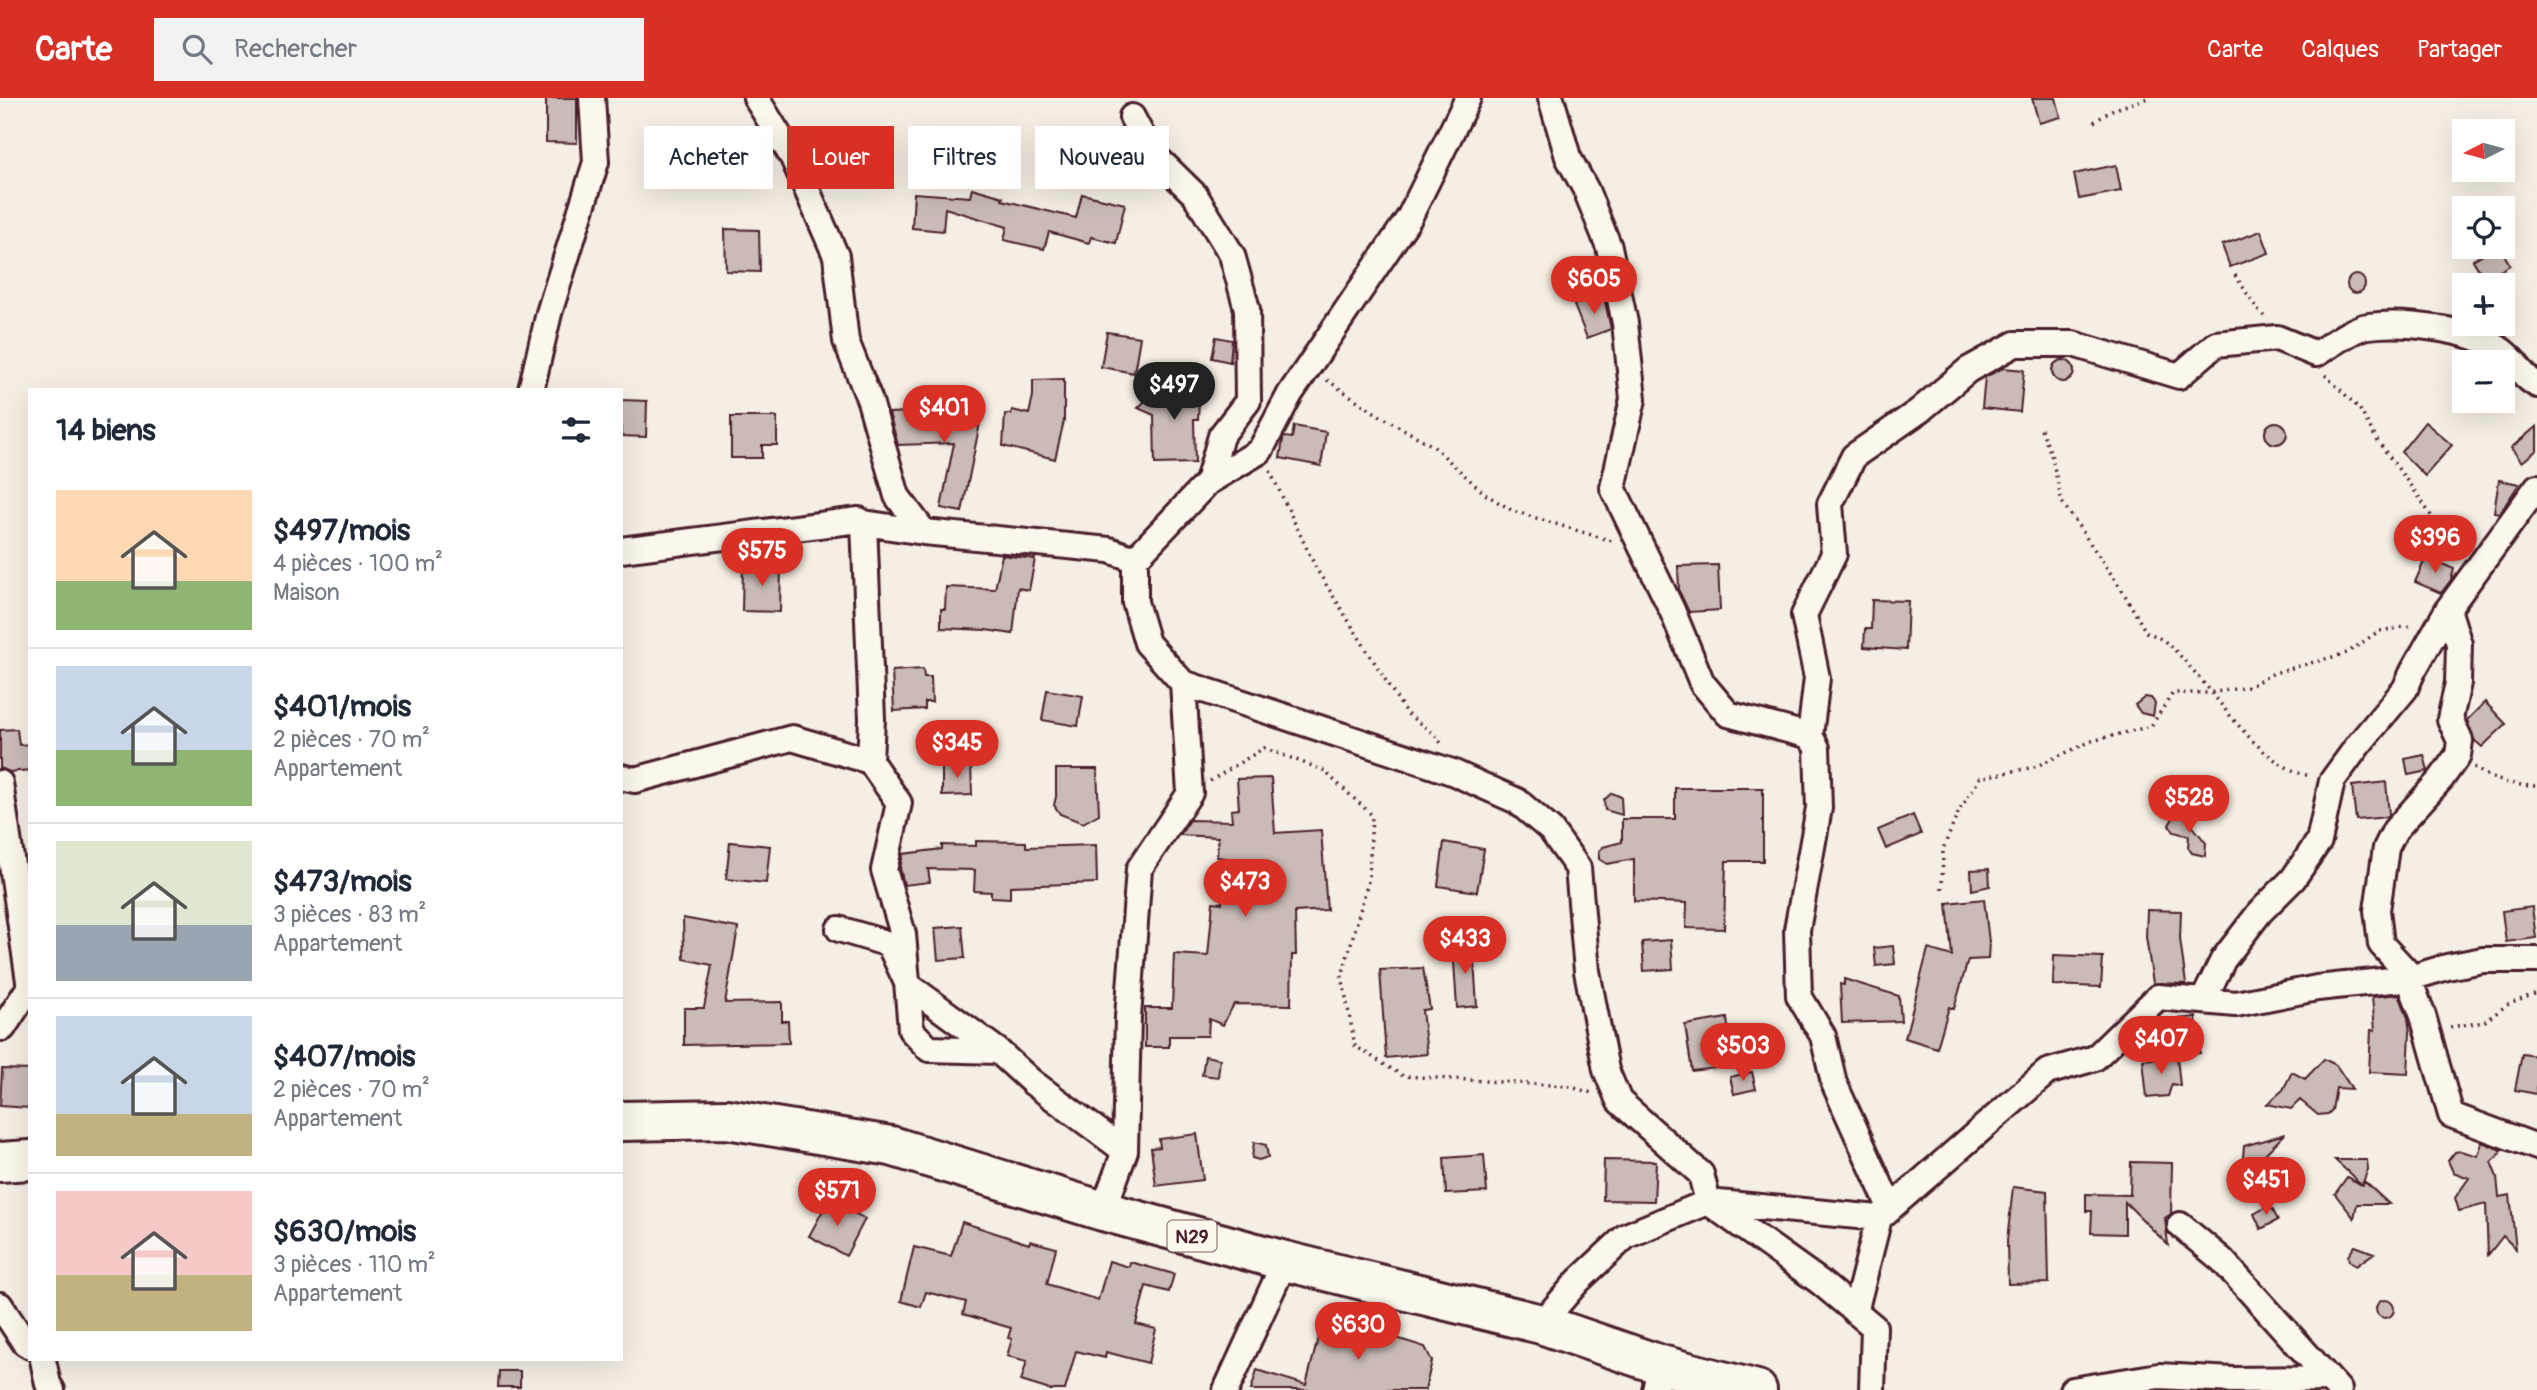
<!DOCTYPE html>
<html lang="fr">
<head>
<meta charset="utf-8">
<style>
  body { margin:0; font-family:Pangolin,sans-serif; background:#f2f2f3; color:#1f2937; height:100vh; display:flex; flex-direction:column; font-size:26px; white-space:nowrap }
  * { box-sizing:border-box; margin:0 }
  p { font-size:23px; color:#747a83 }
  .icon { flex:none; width:38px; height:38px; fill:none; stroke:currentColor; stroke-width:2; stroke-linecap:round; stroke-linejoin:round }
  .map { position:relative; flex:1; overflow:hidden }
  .details { position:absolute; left:28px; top:290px; width:595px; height:973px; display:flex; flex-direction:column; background:#fff; border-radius:0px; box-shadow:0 7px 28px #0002 }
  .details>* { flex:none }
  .hud { position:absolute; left:644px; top:28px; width:665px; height:63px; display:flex; gap:14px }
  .needle { width:46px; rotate:264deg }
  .tools { position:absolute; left:2452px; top:21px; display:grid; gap:14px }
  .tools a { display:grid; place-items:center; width:63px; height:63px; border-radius:0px; background:#fff; box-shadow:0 7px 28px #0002; font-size:35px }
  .price { position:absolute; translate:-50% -60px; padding:0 16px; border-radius:24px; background:#d93025; color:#fff; font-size:23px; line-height:46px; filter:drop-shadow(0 2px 4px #0008) }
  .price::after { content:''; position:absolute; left:50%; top:42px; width:21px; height:16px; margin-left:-10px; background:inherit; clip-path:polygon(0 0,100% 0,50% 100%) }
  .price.on { background:#222; color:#fff }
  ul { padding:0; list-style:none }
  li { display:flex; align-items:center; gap:21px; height:175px; padding:0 28px }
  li+li { border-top:2px solid #e0e1e3 }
  li span { display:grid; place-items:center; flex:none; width:196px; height:140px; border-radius:0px; color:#555 }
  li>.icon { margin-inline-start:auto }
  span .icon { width:84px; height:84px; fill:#fffc; stroke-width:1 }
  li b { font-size:30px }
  h2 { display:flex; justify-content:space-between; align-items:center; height:84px; padding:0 28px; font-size:30px }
  .pill { padding:0 24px; border-radius:0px; background:#fff; box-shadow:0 7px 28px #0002; font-size:24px; line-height:63px }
  .pill.on { background:#d93025; color:#fff }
  header { display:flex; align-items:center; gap:42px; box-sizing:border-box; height:98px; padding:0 35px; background:#d93025; color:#fff }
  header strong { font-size:33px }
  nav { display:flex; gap:38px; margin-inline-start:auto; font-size:24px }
  .search { width:490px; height:63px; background:#f2f2f3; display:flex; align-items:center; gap:18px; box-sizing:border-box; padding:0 24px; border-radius:0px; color:#747a83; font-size:26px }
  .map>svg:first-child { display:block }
  .building { fill:#cabbb6; stroke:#4a1f2b; stroke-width:2 }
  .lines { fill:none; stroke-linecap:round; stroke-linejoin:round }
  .minor-casing { stroke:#4a1f2b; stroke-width:30 }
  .primary-casing { stroke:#4a1f2b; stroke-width:44 }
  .path { stroke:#4a1f2b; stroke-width:3.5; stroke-dasharray:2 5; stroke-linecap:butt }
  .minor { stroke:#fbf7ec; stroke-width:24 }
  .primary { stroke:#fbf7ec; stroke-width:38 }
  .labels { text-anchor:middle; stroke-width:6; stroke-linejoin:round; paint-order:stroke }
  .shield { fill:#fbf7ec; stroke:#7f6065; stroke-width:2 }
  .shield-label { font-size:19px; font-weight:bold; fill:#4a1f2b }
</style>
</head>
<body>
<header>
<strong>Carte</strong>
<div class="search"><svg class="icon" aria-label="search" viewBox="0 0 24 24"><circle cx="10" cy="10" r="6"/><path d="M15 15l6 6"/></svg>Rechercher</div>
<nav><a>Carte</a><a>Calques</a><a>Partager</a></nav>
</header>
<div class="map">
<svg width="2537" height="1292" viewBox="0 0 2537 1292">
  <rect width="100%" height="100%" fill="#f4eee4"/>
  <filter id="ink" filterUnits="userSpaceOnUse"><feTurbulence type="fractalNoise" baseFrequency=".0143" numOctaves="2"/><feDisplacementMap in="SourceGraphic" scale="14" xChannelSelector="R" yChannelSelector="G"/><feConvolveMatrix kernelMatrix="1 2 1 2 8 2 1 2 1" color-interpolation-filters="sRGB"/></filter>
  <g filter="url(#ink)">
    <path class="building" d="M546,0H577V45L546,44Z
      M2032,0H2056L2061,19L2039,25Z
      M2116,67L2121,93L2079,101L2074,76Z
      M972,90L1003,99L1002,102L1076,120L1082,96L1125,106L1116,145L1091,139L1089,145L1049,134L1044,151L1004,142L1007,129L945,110L943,133L912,130L914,95L970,99Z
      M725,131L759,132L760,174L726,173Z
      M2261,133L2269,155L2230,169L2222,147Z
      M2495,149H2500L2510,167L2485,182L2473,162Z
      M2347 186a9 9 0 1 1 18 0a9 9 0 1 1-18 0Z
      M1603,195L1611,231L1587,240L1574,207Z
      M1107,234L1140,239L1134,275L1101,269Z
      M1216,239L1232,242L1230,264L1212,260Z
      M2052 273a11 11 0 1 1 22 0a11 11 0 1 1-22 0Z
      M2003,270L2024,272L2020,314L1982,310L1985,279Z
      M1064,281V323L1055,361L1003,348L1005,316H1011L1012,312L1029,316L1033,298V282Z
      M1164,284L1200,286L1198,321H1194L1195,365L1155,366L1154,317L1138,310Z
      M621,302L647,303L646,339L621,338Z
      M934,313L982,315L962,414L941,410L954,345L898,347L889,315Z
      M731,319H777V347H762V360H731Z
      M2265 335a11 11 0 1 1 22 0a11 11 0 1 1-22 0Z
      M2425,324L2452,347L2425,378L2401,354Z
      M1294,328L1326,334L1321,368L1280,360L1283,341L1284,339L1292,340Z
      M2537,328V352L2522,364L2511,350Z
      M2499,382L2519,386L2500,415L2494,414Z
      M1002,457L1035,461L1029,492L1018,490L1013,536L986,532L941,530V511H945L946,489L995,491Z
      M2426,459L2454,471L2451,482L2441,495L2415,484Z
      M743,466L781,467L780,514L742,513Z
      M1718,467L1720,512L1689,514L1679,493L1678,468Z
      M1872,502L1908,503L1906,552L1864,549L1865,531H1871Z
      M923,571L924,579H931L932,604H925V611L894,613L892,573Z
      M1047,592L1083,598L1078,628L1042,622Z
      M2145,599L2151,600L2155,605L2153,618L2141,615L2135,607Z
      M2485,604L2506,626L2482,649L2474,642L2467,622Z
      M17,631L19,647L30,646V672L10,674L0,670V632Z
      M2424,657L2428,673L2408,677L2405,661Z
      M971,666L972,697L942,698V667Z
      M1056,671H1097L1099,716L1083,725L1060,716L1054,707L1056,699Z
      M1271,680L1275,735L1321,732L1327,812L1295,814L1296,857H1292L1291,907L1234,906L1223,927L1209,921L1208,938H1169V949H1145V910H1172L1174,856L1208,858L1213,804L1222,805L1225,760L1217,759L1218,739L1180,737L1190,722L1232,723L1231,712L1239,711L1237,681Z
      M2386,684L2389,716L2387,719L2356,722L2352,688Z
      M1675,690H1763V763H1726L1724,831L1686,830L1687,805L1634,803V761L1607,766L1599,761V753L1603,749L1622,744V721H1675Z
      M1612,695L1621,699L1622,717L1605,712L1604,702Z
      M2183,716L2206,745L2205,758L2192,755L2188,749L2189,738L2174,734L2169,727L2173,720Z
      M1913,717L1921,736L1886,751L1878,732Z
      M976,743L1026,744V749L1096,747L1097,785L1010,788V800L991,799V794L974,793L975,772L928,771L930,784L904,787L900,770L903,756L942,751V747L976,748Z
      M730,744L770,748L766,785L726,781Z
      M1444,744L1484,751L1477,794L1438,788Z
      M1989,771L1990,788L1972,792L1971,772Z
      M1984,801L1989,844L1988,861L1968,862L1954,911L1949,909L1937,950L1905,940L1928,851L1952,858L1947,805Z
      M2532,809L2536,840L2506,844L2502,813Z
      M2147,812L2181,813L2180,841L2186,886L2153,885L2146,839Z
      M683,820L738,830L725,905L782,904V923H788L789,945L684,947V910H704L712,867L684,861Z
      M962,828L965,860L938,862L935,830Z
      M1671,842L1673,871L1644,873L1642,844Z
      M1473,847L1477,908L1457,910L1453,848Z
      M1893,848L1895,866L1876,868L1874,850Z
      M2054,857L2103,859L2101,889L2053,887Z
      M1423,870L1430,911L1422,912L1427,956L1386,960L1380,872Z
      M1844,881L1899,898L1901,923L1842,925L1840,886L1844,887Z
      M2399,896L2408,920L2410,934L2408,976L2369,974L2371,932H2375L2372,899Z
      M2196,919L2200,955L2171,958L2167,922Z
      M1727,920L1733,968L1692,973L1685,927Z
      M2522,956L2537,958V996L2515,992Z
      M1205,958L1220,961L1218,979L1202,977Z
      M2177,958L2180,988L2172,986L2168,998L2147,1000L2143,962Z
      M2324,961L2336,967L2352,991L2336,990L2332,1012L2328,1016L2318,1017L2300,1002L2291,1011L2267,1006L2283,992L2292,974L2305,981Z
      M2,971L30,972V1010L0,1008Z
      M1752,974L1756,991L1734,996L1730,979Z
      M1197,1036L1203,1082L1156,1088L1151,1050L1160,1049L1159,1041Z
      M2285,1036L2251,1070L2243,1059L2244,1048Z
      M1254,1044L1266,1047L1268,1059L1259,1062L1252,1060Z
      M2482,1044L2501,1052L2500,1056L2491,1064L2497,1079L2499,1099L2510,1097L2516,1151L2503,1138L2488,1157L2486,1106L2459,1113L2455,1100L2469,1080L2453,1074L2448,1063L2455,1054L2461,1053L2478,1058Z
      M1484,1057L1487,1094L1446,1096L1444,1060Z
      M1604,1062L1656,1063L1654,1103L1603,1102Z
      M2335,1062H2367L2368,1071L2362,1087L2365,1084L2389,1106H2357L2354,1120L2335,1096L2347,1079L2362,1087Z
      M2131,1064L2172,1065L2171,1116L2165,1120L2168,1147L2125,1104V1136L2091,1135L2092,1113H2086V1096L2130,1097Z
      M2013,1089L2047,1093L2049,1185L2008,1186L2007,1143Z
      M829,1101L865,1121L846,1158L809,1138Z
      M2270,1107L2278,1122L2261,1131L2254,1116Z
      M962,1124L1029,1146L1030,1143L1056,1150L1047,1186L1098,1202L1109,1163L1129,1169L1130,1164L1174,1176L1169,1194L1146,1188L1136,1226L1156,1231L1148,1265L1106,1254L1105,1260L1076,1253L1065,1292H1050L1021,1283L1027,1263L1007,1258L1012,1241L1008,1240L1011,1230L963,1216L966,1204L926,1194L921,1209L901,1203L914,1149L951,1158Z
      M2355,1148L2374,1155L2356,1168L2349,1163L2348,1158Z
      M2376 1211a9 9 0 1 1 18 0a9 9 0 1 1-18 0Z
      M1324,1217L1425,1249L1432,1263L1425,1292H1251L1257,1272L1306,1287Z
      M499,1273H520V1289H498Z"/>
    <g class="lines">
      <g class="minor-casing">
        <path id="minor" d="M756,0L793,60L836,158L846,243L870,303L897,398L924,434L1109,452L1135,461
          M1551,0L1568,59L1586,92L1609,149L1625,225L1633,301L1613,390L1672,512L1702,585L1728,616L1810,638
          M1132,19L1150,53L1195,97L1232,157L1247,211L1248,303L1221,338L1208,384
          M531,292L549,215L596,64L592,0
          M2537,389L2448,511L2459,546L2458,585L2450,621L2460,643L2458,657L2441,681L2395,732L2386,750L2377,812L2381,846L2406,873L2423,918L2451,1017L2537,1049
          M864,425L872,621L870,663L899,705L884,772L903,836L911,932L929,951L998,953L1032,984L1125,1053
          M621,452L859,422L864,425L924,434
          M1183,585L1452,674L1517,703L1551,732L1578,770L1587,873L1606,972L1619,1003L1701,1076L1708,1104L1820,1184L1874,1229L1872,1292
          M621,679L635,682L792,640L870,663
          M0,685L30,890
          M839,831L889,846L908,887L998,953
          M2203,903L2223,862L2260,814L2293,781L2319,743L2332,683L2359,646L2405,591L2413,573L2448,511
          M0,929L3,930L29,890
          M1890,1109L1834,985L1823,938L1799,898L1797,832L1819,710L1817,650L1810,638L1817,580L1804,517L1834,456L1830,406L1854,358L1919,313L1968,272L2015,246H2073L2179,278L2216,246L2277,240L2316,256C2329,248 2353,230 2368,228C2404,223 2480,231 2507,257C2520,268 2520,277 2537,287
          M1103,1113L1125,1053L1128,919L1139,771L1190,695L1183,585L1147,545L1135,504V461L1208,384L1260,353L1290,296L1409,120L1468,0
          M2180,1127L2222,1162L2329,1281
          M0,1207L25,1245L30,1248
          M1855,1214L1879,1120
          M1541,1226L1578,1183L1626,1138L1708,1104L1879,1120L2047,974L2095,960L2158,899L2236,906L2317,890L2410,880L2447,869L2483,862H2537
          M43,1262L48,1286L52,1292
          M1226,1292L1285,1163
          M1655,1292L1661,1267
          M2072,1292L2159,1278L2233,1282L2329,1281L2339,1292"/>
      </g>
      <g class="primary-casing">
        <path id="primary" d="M621,1023L727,1021L891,1048L1103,1113L1285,1163L1541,1226L1661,1267L1757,1292
          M0,1064L30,1062"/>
      </g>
      <path class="path" d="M2094,24L2112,12L2148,0
        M2235,177L2260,215L2264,218
        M2325,277L2359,310L2377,342L2419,399L2439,430L2445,448
        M1327,282L1377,316L1433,348L1485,396L1513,413L1615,444
        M2041,331L2051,356L2062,404L2122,492L2146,534C2168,542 2176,553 2191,570C2224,606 2259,667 2310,678
        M1270,373L1317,472L1406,615L1434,636L1441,645
        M2474,669C2492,683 2515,688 2537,688
        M1210,683L1264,650L1323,672L1372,717L1369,780L1342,878L1355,948L1403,978L1567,988L1592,995
        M1942,791L1943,751L1959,713L1980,680L2034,669L2092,643L2151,628L2173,595H2208L2248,589L2274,575L2347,555L2379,533L2411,528
        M2450,929L2484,924L2507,907L2537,895"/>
      <use href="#minor" class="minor"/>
      <use href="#primary" class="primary"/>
    </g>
  </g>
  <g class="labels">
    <rect class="shield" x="1167.5" y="1122.5" width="49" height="31" rx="5"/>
    <g class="shield-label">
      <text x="1192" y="1145">N29</text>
    </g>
  </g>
</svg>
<div class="tools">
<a><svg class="needle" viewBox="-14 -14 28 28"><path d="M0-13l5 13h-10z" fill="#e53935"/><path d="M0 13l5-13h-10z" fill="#747a83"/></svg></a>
<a><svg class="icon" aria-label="locate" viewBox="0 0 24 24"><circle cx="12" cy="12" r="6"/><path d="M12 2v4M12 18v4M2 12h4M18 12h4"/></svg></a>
<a>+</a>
<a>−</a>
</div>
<b class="price" style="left:1594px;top:218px">$605</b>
<b class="price on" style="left:1174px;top:324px">$497</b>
<b class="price" style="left:944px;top:347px">$401</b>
<b class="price" style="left:2435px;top:477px">$396</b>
<b class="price" style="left:762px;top:490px">$575</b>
<b class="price" style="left:957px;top:682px">$345</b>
<b class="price" style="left:2189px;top:737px">$528</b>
<b class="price" style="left:1245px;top:821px">$473</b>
<b class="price" style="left:1465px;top:878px">$433</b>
<b class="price" style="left:2161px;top:978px">$407</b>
<b class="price" style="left:1743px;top:985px">$503</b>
<b class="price" style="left:2266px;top:1119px">$451</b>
<b class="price" style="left:837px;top:1130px">$571</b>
<b class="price" style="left:1358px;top:1264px">$630</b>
<div class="hud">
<a class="pill">Acheter</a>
<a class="pill on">Louer</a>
<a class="pill">Filtres</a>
<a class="pill">Nouveau</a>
</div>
<section class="details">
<h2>14 biens<svg class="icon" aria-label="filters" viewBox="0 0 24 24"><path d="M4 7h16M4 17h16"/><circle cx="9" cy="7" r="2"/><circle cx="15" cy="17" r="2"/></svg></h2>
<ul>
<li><span style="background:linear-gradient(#ffd9b3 65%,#8fb573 0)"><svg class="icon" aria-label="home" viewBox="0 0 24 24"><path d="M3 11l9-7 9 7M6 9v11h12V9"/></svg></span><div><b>$497/mois</b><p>4 pièces · 100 m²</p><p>Maison</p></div></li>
<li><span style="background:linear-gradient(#c9d6e8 60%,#8fb573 0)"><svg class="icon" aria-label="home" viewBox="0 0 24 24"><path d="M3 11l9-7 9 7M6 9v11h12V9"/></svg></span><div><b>$401/mois</b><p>2 pièces · 70 m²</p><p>Appartement</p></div></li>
<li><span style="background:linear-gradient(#dfe7d0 60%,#9aa5b1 0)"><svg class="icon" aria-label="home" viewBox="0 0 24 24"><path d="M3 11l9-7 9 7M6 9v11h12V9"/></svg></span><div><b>$473/mois</b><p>3 pièces · 83 m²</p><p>Appartement</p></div></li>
<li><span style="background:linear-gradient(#c9d6e8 70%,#c2b280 0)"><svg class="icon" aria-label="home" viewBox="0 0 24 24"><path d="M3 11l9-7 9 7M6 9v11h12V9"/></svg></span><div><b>$407/mois</b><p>2 pièces · 70 m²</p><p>Appartement</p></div></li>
<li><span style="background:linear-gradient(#f6c9c9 60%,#c2b280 0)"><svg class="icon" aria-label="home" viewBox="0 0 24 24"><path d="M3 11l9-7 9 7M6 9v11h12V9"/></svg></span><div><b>$630/mois</b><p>3 pièces · 110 m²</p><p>Appartement</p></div></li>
</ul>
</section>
</div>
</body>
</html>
